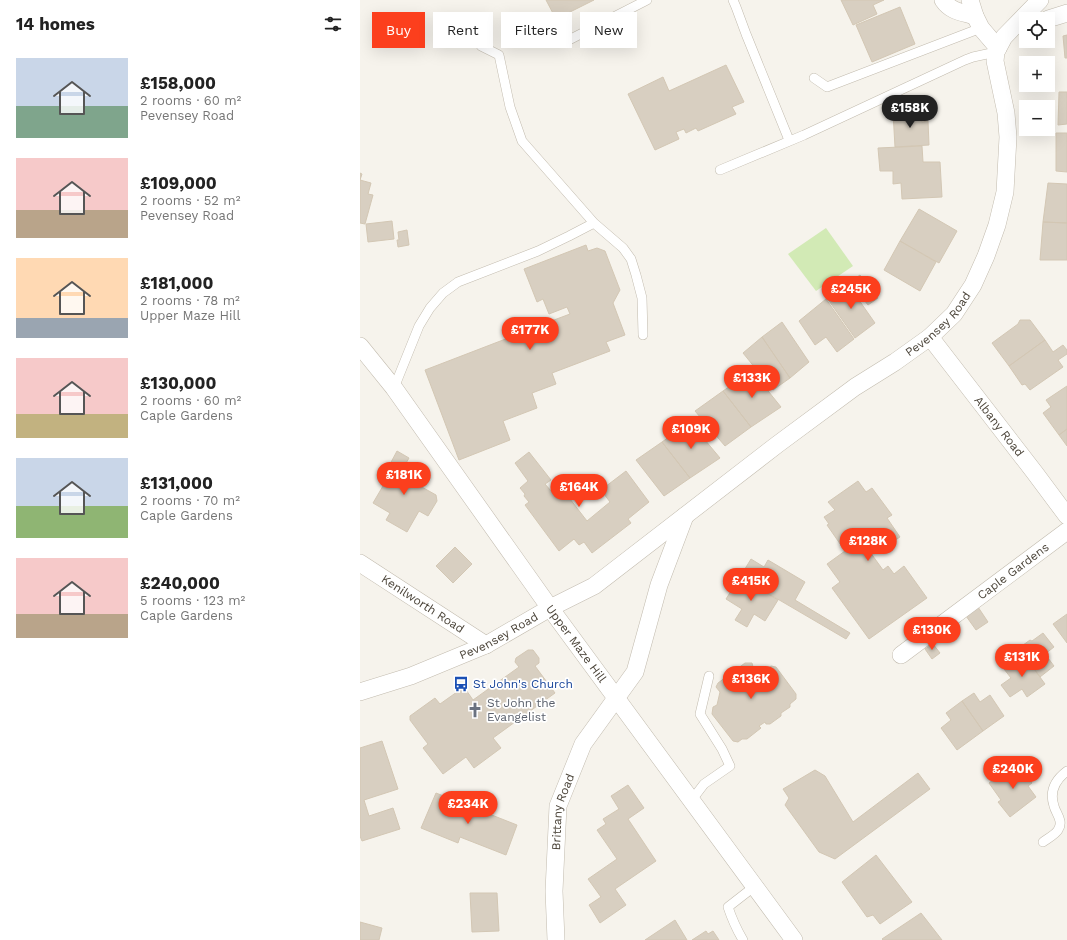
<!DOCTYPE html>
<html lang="en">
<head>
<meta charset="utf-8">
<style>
  body { margin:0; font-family:"Work Sans",sans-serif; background:#f2f2f2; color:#222; height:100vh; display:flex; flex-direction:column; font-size:15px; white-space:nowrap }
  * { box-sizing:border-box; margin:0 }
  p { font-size:13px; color:#767676 }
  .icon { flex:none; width:22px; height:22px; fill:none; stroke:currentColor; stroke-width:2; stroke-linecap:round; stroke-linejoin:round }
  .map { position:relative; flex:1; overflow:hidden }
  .sheet { display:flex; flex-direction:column; background:#fff; width:360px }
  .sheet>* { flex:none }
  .guide { position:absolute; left:12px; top:12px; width:380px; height:36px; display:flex; gap:8px }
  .controls { position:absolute; left:659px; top:12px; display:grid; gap:8px }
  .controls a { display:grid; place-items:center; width:36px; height:36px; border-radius:0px; background:#fff; box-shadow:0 4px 16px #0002; font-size:20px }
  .price { position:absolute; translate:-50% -34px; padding:0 9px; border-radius:14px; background:#fc3f1d; color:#fff; font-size:13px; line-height:26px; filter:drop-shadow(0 1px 2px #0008) }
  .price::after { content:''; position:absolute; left:50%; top:24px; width:12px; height:9px; margin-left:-6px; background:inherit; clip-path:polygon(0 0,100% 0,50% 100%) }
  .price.selected { background:#222; color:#fff }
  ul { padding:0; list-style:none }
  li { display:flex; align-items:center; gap:12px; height:100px; padding:0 16px }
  li span { display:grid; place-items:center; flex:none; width:112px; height:80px; border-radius:0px; color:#555 }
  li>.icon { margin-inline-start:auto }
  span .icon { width:48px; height:48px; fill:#fffc; stroke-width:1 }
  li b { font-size:17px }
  h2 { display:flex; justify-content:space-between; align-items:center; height:48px; padding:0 16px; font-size:17px }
  .pill { padding:0 14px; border-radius:0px; background:#fff; box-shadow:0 4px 16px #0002; font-size:14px; line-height:36px }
  .pill.selected { background:#fc3f1d; color:#fff }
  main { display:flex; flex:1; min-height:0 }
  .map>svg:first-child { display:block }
  .green { fill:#d2eab5 }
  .building { fill:#d8cfc1; stroke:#d3c7b4 }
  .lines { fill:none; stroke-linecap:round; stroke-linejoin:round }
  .lane-casing { stroke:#c2bbae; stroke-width:10 }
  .street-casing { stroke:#c2bbae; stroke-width:18 }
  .lane { stroke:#fff; stroke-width:9 }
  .street { stroke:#fff; stroke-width:17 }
  .labels { text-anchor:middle; stroke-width:3.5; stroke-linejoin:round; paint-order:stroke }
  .street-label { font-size:12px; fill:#4b4439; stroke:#fff }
  .transit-label { font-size:12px; fill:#164399; stroke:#fff; text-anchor:start }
  .worship-label { font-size:12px; fill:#5b616d; stroke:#fff; text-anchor:start }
</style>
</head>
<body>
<main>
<section class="sheet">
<h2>14 homes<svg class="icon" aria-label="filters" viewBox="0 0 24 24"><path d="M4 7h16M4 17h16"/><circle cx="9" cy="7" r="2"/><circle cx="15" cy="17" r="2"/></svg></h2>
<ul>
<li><span style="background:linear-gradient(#c9d6e8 60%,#7fa58c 0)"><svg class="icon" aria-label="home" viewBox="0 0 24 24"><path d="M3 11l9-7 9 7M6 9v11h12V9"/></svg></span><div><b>£158,000</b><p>2 rooms · 60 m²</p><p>Pevensey Road</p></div></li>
<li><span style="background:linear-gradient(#f6c9c9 65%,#b9a48a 0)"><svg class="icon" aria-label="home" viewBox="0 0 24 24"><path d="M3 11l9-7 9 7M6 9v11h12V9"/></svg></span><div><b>£109,000</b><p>2 rooms · 52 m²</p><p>Pevensey Road</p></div></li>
<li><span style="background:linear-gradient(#ffd9b3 75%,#9aa5b1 0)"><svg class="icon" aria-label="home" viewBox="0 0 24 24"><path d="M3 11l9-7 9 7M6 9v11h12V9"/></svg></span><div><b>£181,000</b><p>2 rooms · 78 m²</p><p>Upper Maze Hill</p></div></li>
<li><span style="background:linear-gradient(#f6c9c9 70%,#c2b280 0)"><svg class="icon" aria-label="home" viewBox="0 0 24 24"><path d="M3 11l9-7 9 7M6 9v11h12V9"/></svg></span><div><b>£130,000</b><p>2 rooms · 60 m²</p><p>Caple Gardens</p></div></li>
<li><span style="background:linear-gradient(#c9d6e8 60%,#8fb573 0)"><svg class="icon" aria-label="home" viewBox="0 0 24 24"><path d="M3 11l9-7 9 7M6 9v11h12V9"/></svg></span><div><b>£131,000</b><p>2 rooms · 70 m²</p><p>Caple Gardens</p></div></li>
<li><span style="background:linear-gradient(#f6c9c9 70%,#b9a48a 0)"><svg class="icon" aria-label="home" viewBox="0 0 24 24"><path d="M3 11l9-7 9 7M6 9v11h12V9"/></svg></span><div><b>£240,000</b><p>5 rooms · 123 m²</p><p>Caple Gardens</p></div></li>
</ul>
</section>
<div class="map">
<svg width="707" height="940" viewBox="0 0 707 940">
  <rect width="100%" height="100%" fill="#f6f3ec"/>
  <path class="green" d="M466,228L493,266L456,291L428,254Z"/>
  <path class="building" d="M186,0H234L196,19Z
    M481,0H524L513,5L517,14L493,25Z
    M540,7L555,44L512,62L496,25Z
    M707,35V58H705L703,36Z
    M366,65L384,102L372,107L376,114L338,131L336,128L326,133L324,129L316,132L319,139L295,150L268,94L303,77L309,91Z
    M699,92H707V124L698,125Z
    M561,111L562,122L568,121L569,145L535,147L533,112Z
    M696,133H707V172L696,171Z
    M562,146L563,162H580L582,197L542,199L541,183L533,184V171H520L518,148Z
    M0,173L2,174L0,180L11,183L8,194L13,195L5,224L0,223Z
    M688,183L707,184V223L683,222Z
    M559,209L597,231L579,263L540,241Z
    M32,221L34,239L8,242L6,224Z
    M683,222L707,223V260H680Z
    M47,230L49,245L38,247L37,240H39L38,232Z
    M540,241L576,262L560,291L524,270Z
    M226,245L228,251L237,248L245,251L260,290L253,303L265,335L246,342L250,351L192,373L196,384L172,393L177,408L143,421L150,440L99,460L65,370L156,335L154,330L176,322L178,326L210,314L207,307L189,314L183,299L177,302L164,269Z
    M500,275L518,298L508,305L490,282Z
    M487,283L515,323L495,338L467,298Z
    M466,299L494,339L477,352L466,337L455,345L439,321Z
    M660,320H670L685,340L649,366L632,343L658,324Z
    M422,322L449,362L430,378L402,337Z
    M402,337L430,378L413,390L383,353Z
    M685,340L693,352L703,345L707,350V354L698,360L703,367L670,390L665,384L662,385L649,366Z
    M392,371L421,407L391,427L363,391Z
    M707,386V429L699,435L683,413L691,407L686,400Z
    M363,391L391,427L365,446L335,411Z
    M330,422L360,458L330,478L302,442Z
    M707,429V446L699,435Z
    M302,442L330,478L304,496L276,460Z
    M37,451L49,458L42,470L62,483L60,486L76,495L77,501L68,516L59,511L47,532L26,520L30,513L13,503L33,469L29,466Z
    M169,452L191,480L185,484L191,491L197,487L200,492L203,490L227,521L250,502L241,490L266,471L289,502L268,519L271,523L232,553L224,542L219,545L214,539L199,551L165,505L169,502L164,496L165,494L160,488L168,481L155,463Z
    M498,481L506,492L512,488L532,515L527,518L540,537L523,548L520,544L510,552L523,570L528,566L534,574L544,566L567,598L509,639L472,588L480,582L467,564L485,551L467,525L469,524L464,517L475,510L468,502Z
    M95,547L112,564L93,583L76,566Z
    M391,559L404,567L408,560L445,582L435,600L490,633L486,639L380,577Z
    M380,577L418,600L405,621L394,614L387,627L375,620L382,609L366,599Z
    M618,607L628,622L616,630L606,616Z
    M707,614V643L693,624Z
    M683,633L694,647L685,654L694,666L680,677L659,648L670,640L672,641Z
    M573,644L580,653L572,659L565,649Z
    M168,650H173L179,658V663L175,666L195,693L133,738L141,748L114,768L106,757L83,774L63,748L68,744L50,720V716L75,698L80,704L104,687L113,700L159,667L155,662L156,658Z
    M664,655L685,684L667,697L662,689L650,697L641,685L651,678L644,669Z
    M385,663H392L393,667L407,669L411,666L416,667L436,694V699L430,704V707L421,713V716L410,724H406L405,722L399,726L401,728L387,739H382L378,742L373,741L352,714L353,707L357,705L360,692L356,687L358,683Z
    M614,693L620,702L630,695L644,716L623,731L602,701Z
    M602,701L623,731L597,750L581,728L591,720L586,713Z
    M22,741L38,789L4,800L9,816L33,808L40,829L2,841L0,836V748Z
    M657,763L672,783L668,786L676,797L650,817L638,802L641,800L629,783Z
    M455,770L465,776L493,822L558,773L570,789L475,859L459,852L425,805L429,798L423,789Z
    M268,785L284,808L268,819L296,861L255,889L266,905L240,923L229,905L241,897L228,879L257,859L237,830L246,824L243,819L259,809L251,796Z
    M76,793L157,825L146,855L100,837L98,843L61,828Z
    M516,855L552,902L520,924L513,915L507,917L482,882Z
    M110,893H137L139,931L112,932Z
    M561,913L582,940H523L522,939Z
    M315,920L327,940H285Z
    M0,922L22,928L19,940H0Z
    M346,931L348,934L353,931L359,940H332Z"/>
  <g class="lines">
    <g class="lane-casing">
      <path id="lane" d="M373,0L376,7L386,34L429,140
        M203,43L287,0
        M121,46L139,55L150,107L162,141L234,223L263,248L271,259L276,275L282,298L283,335
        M454,78L467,87L621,28
        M360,170L444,135L605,60L613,57L636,52
        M34,388L59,326L70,308L83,293L98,282L178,251L209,236L234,223
        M331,801L344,784L370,766L362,749L340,714L349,676
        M683,842C687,839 696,834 698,830C704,821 696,814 694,806C689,791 695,780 707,771
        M383,940C377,930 372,919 368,907L395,886"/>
    </g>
    <g class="street-casing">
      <g id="street">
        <path d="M583,0C591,12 602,12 615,16"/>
        <path d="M610,0L615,16L621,28L638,48"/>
        <path d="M688,19L707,13"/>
        <path id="s1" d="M570,337L675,473L707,516"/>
        <path id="s2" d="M0,346L34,388L190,608L434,940"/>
        <path id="s3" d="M0,563L126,645"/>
        <path id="s4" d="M541,655L707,531"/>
        <path id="s5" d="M0,692L51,676L126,645L190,608L234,586L418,444L495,387L535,362L570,337L594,314L613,285L626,256L637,225L645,192L648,137L646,113L635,61L636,52L644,37L680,0"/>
        <path id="s6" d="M196,940L194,891L198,806L223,744L275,672L299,585L325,516"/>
      </g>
    </g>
    <use href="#lane" class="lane"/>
    <use href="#street" class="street"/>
  </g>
  <defs>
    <g id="bus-bare" transform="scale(1.2)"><path d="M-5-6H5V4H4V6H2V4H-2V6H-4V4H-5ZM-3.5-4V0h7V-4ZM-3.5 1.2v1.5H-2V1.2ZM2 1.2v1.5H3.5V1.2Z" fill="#1a4fb4" stroke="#fff" stroke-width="2.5" paint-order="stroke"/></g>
    <g id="church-bare" transform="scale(1.2)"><path d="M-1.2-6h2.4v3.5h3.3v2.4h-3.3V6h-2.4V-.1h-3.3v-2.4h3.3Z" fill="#6b7280" stroke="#fff" stroke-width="2.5" paint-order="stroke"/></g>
  </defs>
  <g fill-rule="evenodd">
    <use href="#bus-bare" x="101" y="684"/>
    <use href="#church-bare" x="115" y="710"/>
  </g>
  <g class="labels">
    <g class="street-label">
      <text dy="4" stroke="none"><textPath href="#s5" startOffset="691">Pevensey Road</textPath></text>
      <text dy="4" stroke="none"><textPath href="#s1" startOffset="113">Albany Road</textPath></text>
      <text dy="4" stroke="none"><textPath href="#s4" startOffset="140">Caple Gardens</textPath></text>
      <text dy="4" stroke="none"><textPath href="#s3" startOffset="75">Kenilworth Road</textPath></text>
      <text dy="4" stroke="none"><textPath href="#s5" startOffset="150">Pevensey Road</textPath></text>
      <text dy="4" stroke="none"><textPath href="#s2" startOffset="368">Upper Maze Hill</textPath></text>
      <text dy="4" stroke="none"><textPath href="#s6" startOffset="129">Brittany Road</textPath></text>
    </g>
    <g class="transit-label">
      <text x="113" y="688">St John's Church</text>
    </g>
    <g class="worship-label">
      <text x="127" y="707">St John the<tspan x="127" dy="14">Evangelist</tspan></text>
    </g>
  </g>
</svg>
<div class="controls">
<a><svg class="icon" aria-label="locate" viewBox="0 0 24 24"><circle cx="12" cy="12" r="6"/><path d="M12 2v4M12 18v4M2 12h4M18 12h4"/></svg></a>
<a>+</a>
<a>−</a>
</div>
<b class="price selected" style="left:550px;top:129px">£158K</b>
<b class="price" style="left:491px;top:310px">£245K</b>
<b class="price" style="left:170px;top:351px">£177K</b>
<b class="price" style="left:392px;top:399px">£133K</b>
<b class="price" style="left:331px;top:450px">£109K</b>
<b class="price" style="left:44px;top:496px">£181K</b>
<b class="price" style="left:219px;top:508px">£164K</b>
<b class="price" style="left:508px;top:562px">£128K</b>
<b class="price" style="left:391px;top:602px">£415K</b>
<b class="price" style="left:572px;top:651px">£130K</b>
<b class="price" style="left:662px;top:678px">£131K</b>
<b class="price" style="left:391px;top:700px">£136K</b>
<b class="price" style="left:653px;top:790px">£240K</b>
<b class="price" style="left:108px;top:825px">£234K</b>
<div class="guide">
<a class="pill selected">Buy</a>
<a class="pill">Rent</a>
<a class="pill">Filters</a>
<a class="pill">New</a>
</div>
</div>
</main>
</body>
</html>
